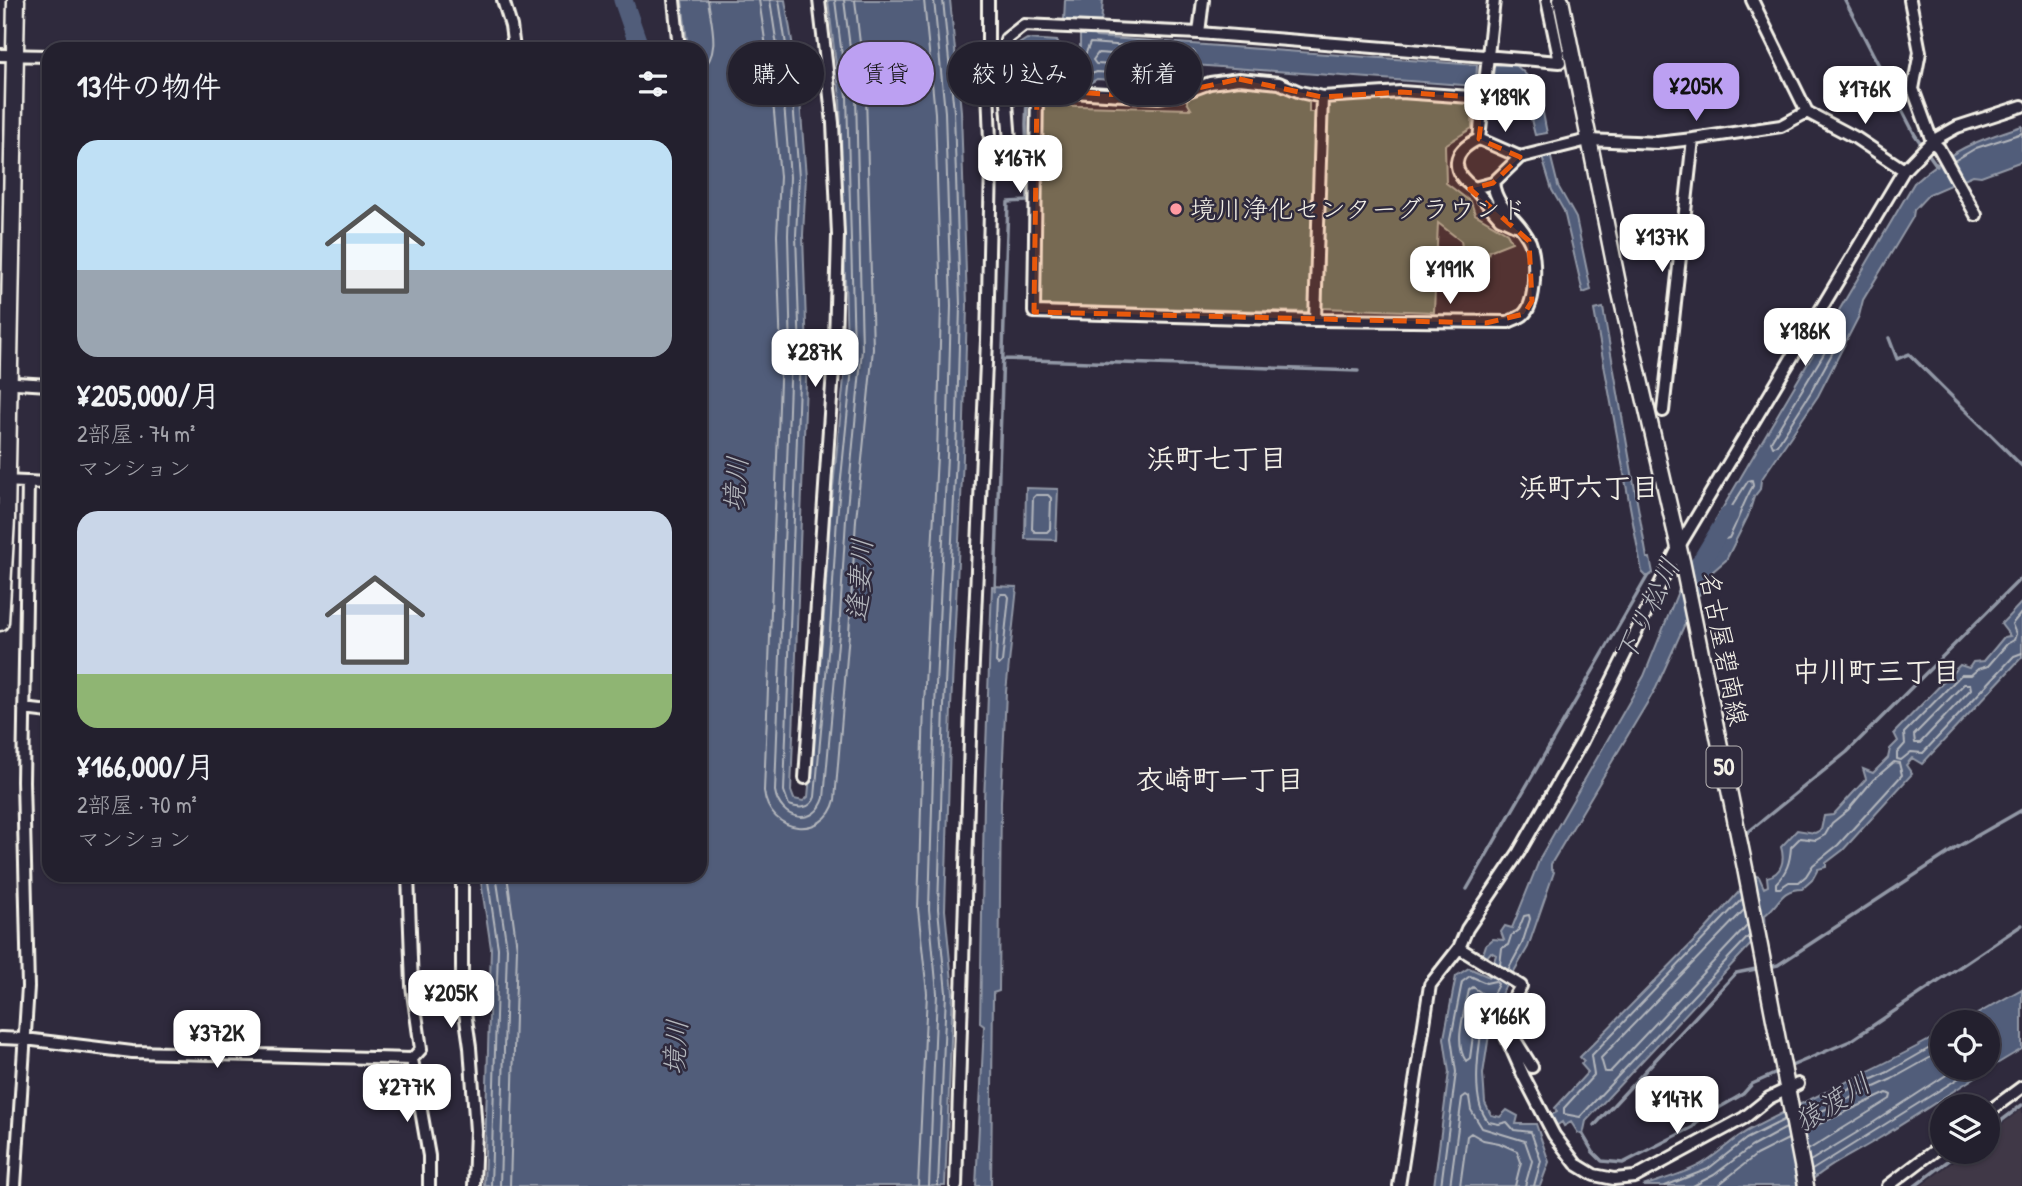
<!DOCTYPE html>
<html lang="ja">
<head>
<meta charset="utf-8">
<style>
  body { margin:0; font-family:"Patrick Hand","Klee One",sans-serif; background:#2f2d3a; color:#f1f3f6; height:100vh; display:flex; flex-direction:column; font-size:26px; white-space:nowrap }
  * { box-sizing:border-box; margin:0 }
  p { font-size:23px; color:#a3a3aa }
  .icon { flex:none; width:38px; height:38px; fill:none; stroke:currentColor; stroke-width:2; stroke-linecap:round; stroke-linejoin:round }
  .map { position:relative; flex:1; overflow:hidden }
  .details { position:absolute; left:42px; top:42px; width:665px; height:840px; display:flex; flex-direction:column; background:#23202e; border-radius:21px; box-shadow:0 2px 5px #0004,0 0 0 2px #403e4a }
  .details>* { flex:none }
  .hud { position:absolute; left:728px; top:42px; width:665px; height:63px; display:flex; gap:14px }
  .buttons { position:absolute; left:1930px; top:1010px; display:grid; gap:14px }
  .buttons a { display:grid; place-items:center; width:70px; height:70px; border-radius:50%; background:#23202e; box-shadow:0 2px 5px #0004,0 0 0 2px #403e4a; font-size:35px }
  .price { position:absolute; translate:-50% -60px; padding:0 16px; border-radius:14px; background:#fff; color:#222; font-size:23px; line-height:46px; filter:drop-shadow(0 2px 4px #0008) }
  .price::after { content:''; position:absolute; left:50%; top:42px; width:21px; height:16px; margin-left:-10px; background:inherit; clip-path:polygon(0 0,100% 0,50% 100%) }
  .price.current { background:#bca0f2; color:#111 }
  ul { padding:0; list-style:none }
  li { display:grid; align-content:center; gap:14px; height:371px; padding:0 35px }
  li span { display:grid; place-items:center; height:217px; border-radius:21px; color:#555 }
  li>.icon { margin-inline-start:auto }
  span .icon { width:126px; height:126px; fill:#fffc; stroke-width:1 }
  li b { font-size:30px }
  h2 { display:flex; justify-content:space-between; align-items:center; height:84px; padding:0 35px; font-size:30px }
  .chip { padding:0 24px; border-radius:32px; background:#23202e; box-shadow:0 2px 5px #0004,0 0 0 2px #403e4a; font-size:24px; line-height:63px }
  .chip.current { background:#bca0f2; color:#111 }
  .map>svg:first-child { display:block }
  .built { fill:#413846 }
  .green { fill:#5c6e66; stroke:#a8b0a7; stroke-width:2 }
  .water { fill:#515d7a; stroke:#9298a6; stroke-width:2 }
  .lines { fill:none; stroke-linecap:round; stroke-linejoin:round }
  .shore { stroke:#b3b6bc; stroke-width:2 }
  .stream { stroke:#9298a6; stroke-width:3.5 }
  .river { stroke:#515d7a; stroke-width:19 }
  .minor-casing { stroke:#f4f1e8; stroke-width:16 }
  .major-casing { stroke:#f4f1e8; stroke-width:19 }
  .highway-casing { stroke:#f4f1e8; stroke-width:21 }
  .minor { stroke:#2f2a3d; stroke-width:10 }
  .major { stroke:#2f2a3d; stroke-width:14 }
  .highway { stroke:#2f2a3d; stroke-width:16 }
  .marked { fill:#e8590c; fill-opacity:0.2; stroke:#e8590c; stroke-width:5; stroke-dasharray:14 9; stroke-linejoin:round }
  .poi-dot { fill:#ff9aa2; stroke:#2f2a3d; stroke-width:2.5 }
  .labels { text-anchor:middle; stroke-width:5; stroke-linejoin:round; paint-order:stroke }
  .shield { fill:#2f2a3d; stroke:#b9b5b5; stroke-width:2 }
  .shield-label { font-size:24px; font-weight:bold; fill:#f4f1e8 }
  .poi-label { font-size:26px; fill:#f4f1e8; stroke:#2f2a3d; text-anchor:start }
  .street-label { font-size:26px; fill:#f4f1e8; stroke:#2f2a3d }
  .neighbourhood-label { font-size:28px; font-weight:bold; fill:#f4f1e8; stroke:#2f2a3d }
  .water-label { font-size:28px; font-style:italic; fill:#b3b6bc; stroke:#2f2a3d }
</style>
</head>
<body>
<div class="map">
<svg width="2022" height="1186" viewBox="0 0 2022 1186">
  <rect width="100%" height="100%" fill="#2f2a3d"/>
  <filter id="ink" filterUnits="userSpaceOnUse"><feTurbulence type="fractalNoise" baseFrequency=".0143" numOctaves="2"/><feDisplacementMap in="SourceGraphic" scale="14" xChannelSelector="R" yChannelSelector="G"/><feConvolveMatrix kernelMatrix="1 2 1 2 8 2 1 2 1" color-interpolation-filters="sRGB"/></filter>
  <g filter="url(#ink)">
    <path class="built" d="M2022,1109V1186H1921L1966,1152H1988V1135Z"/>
    <path class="green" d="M1239,79L1306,93L1309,100V112H1315L1310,312L1037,305L1042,105L1191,109L1187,102L1188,91Z
      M1327,96L1473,97L1472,128L1445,145L1446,183L1471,202L1475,214L1507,233L1512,242L1489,251L1485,270L1475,278L1464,259L1461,241L1438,223L1434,312L1322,308Z"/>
    <path class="water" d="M682,0H785L798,76L806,177L803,235L807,354L791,791L794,799L803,801L808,797L823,630L830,518L847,348L840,97L828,0H950L961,111L967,306L963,457L951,707L945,910L953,992L945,1186H484L491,948L480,875H700V49H688Z
      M1065,0H1103L1101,24L1064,21Z
      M1080,31L1093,34L1096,37L1477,65L1476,86L1194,65L1153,83L1097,79L1090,83H1074L1076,74L1016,73L1017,45L1027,39L1057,41L1062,52H1080Z
      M1514,64C1542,85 1540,101 1547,133L1535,135C1527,104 1526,88 1490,85L1493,65Z
      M2022,126V161L1981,176L1973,175L1929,194L1914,210L1913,217L1863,300L1859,316L1818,396L1761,480L1760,489L1754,497L1748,516L1726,560L1712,572L1708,585L1697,597L1656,688L1551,864V869L1554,872L1528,947L1493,1008L1483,1074L1485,1103L1491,1115L1500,1117L1507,1110L1518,1116L1516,1124H1536L1549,1162L1540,1186H1434L1449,1072L1444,1038L1456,976L1469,968L1489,977L1496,955L1491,952L1487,957L1483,954L1486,945L1493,939L1504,940L1501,932L1505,926L1512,928L1541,856L1644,676L1679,589L1695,566L1712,553L1716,542L1715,521L1914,183C1951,150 1975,141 2022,126Z
      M1550,154L1558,186L1576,218L1591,290L1583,293L1564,211L1552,190L1542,157Z
      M1603,308L1647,558H1650L1653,573L1647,577L1642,572L1594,310Z
      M1026,488L1058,489L1056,540L1025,539Z
      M992,586L1017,587L1006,692L1001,801L999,991L993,993L991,1186H976L984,1026L980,1023L984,802Z
      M2022,602V657L1922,764L1912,758L1906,765L1912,774L1843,850L1826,863V867L1818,869L1812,880L1802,889C1780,889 1780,904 1765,915L1766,931L1752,943L1586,1121L1583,1135L1578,1133L1571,1122L1564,1126L1562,1122L1556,1126L1551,1115L1557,1112L1555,1108L1588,1072L1581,1064L1584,1061L1580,1057L1703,932L1754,875L1759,877L1764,888L1768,886L1767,877C1782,874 1785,860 1781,847L1797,830L1815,833L1821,830L1824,816L1833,815L1866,779L1863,769L1873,773L1888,758L1890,749L1898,741L1894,733L1960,665L1969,668L1973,662L1984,661L2004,637L2010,636L2001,624Z
      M2022,989V1049C1973,1077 1927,1109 1878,1139C1854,1154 1826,1166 1805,1186H1643C1663,1179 1685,1174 1703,1163C1720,1153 1733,1138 1751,1129C1814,1096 1880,1068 1942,1033V1068H1988V1022H1963Z"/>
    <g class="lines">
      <path class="shore" d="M759,0L771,80L780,177L777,235L781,355L764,791C769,835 825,840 835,800L849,633L856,520L873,349L866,95L855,0
        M770,0L782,79L790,177L788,235L791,355L775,791C780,821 815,827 824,798L839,632L846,519L862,349L856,95L844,0
        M779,0L791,77L799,177L796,235L800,355L784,791L789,805C799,809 811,809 815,797L830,631L837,518L854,348L847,96L835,0
        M1090,43L1193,51L1196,55L1194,58L1152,76L1097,72L1085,76L1075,67L1027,66L1023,64L1024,50L1029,46L1051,48L1061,59H1080L1085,55Z
        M1098,53L1156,57L1159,62L1150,67L1096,64L1093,60Z
        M700,71C722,55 711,23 708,0
        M1954,161L1976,148L2022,133
        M1834,337H1838L1839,341L1811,392L1777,445L1773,446L1771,441Z
        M1752,480L1753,486C1743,502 1738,521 1729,538L1725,539L1722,522L1748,481Z
        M1036,495H1048L1051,498L1050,529L1047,532H1035L1032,529L1033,498Z
        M1001,594H1007L1009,597L1002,662L999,665L996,662L999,597Z
        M2022,612L2012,624L2016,634L2014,640L2007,644L1988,666L1978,669L1971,675H1961L1904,733L1905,744L1897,753V759L1901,760L1911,752L1923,753L2014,656L2022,653
        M1964,684H1970L1971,689L1920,743H1915L1914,735Z
        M1894,762L1899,763L1902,775L1838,845L1813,865L1806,876L1799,882H1789L1780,888H1776V883C1787,872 1790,862 1791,847L1800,838L1816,840L1825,835L1832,823L1848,810L1873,780Z
        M487,875L498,948L491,1186
        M496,875L507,948L500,1186
        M507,875L517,948L510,1186
        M1742,899L1591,1056L1594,1075L1564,1108V1114L1580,1117L1749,936
        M1744,910L1601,1058L1605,1072H1610L1747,926
        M1500,965L1502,948L1508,945L1511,936L1518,931L1524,916L1529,915L1530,919L1522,944L1508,970
        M1473,987L1483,994L1477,1006L1470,1058L1466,1061C1453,1042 1465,1011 1469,990Z
        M1801,1111L1888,1072L1942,1041
        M1802,1120L1892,1079L1942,1051
        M1804,1131L1887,1093L1891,1095L1890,1099L1808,1150
        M1810,1161L1871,1124L1957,1068
        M1812,1170L1975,1068
        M918,1186L927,993L918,909L924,705L937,456L941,306L935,113L924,0
        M929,1186L937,993L929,909L935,706L947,456L951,306L945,112L934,0
        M938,1186L946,993L938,909L944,706L956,456L960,306L954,112L943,0
        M1441,1186L1456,1072L1451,1038L1462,982L1470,976L1486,983L1495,981L1498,984C1495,992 1488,1000 1486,1009C1480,1035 1468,1102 1489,1122L1499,1124L1507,1122L1514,1130L1531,1132L1541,1161L1534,1186
        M1450,1186L1462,1098L1466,1095L1469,1097L1471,1110L1482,1128L1525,1141L1532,1161L1525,1186
        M1460,1186L1467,1136L1471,1133L1483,1140L1499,1143L1517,1151L1521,1162L1515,1186
        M1665,1186L1708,1169L1746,1139L1784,1120
        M1693,1186L1714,1175L1751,1147L1786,1128
        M1717,1186L1756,1155L1788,1139"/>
      <path class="stream" d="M1845,0L1915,135L1937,166
        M1889,338L1897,359L1909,354L2022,466
        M1004,359L1358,371
        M995,590L1008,202L1028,201L1026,124L1028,69
        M1747,833L1847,752L2022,577
        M1467,889L1647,577
        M1769,967L1778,965L1959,846L2022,810
        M1789,1067L1850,1041L2022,925
        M1595,1125L1736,973L1761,968
        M1988,1131L2022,1105
        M1583,1135L1593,1152L1602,1161L1623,1163L1693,1127L1701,1118L1743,1094L1752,1084L1779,1072
        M1915,1186L1960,1152"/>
      <path class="river" d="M623,0L640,49
        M1689,582L1729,515"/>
      <g class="minor-casing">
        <path id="minor" d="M503,0L511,26L514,49
          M674,0L679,49
          M1203,0L1199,33L1560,62L1547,0
          M1494,0L1479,139C1452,151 1449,171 1474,188L1493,183L1520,157L1588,140L1657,143L1693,139L1781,126L1807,112
          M1752,0L1807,112L1856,138L1904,170
          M1910,0L1920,52L1913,89L1932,141L1939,148L1976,215
          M0,55L49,56
          M1322,97L1300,92L1279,83L1239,79L1210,83L1180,94L1158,97L1037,90L1034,312L1315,320L1508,322C1512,320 1519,318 1523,315C1537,303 1536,258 1530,242C1520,219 1497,211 1493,183
          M1479,139L1520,157
          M991,167H1012L1005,78L1006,39L1024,25L1199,33
          M1474,188L1500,218L1515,225
          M1315,320L1322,97L1401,92L1484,98
          M0,382L49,385
          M1663,411L1693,139
          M3,481L49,483
          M24,709L49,712
          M805,778L835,341L838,235L833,123L819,0
          M408,875L412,986L421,1049L412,1059
          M462,875V991L470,1047L476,1131L474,1186
          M1459,948L1521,986L1507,1009L1504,1021L1505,1034L1524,1077L1554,1135L1576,1164L1594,1175L1614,1179L1635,1177L1744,1118L1769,1098L1798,1084
          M1509,1030L1532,1067
          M0,1038L25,1039L132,1052L412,1059
          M412,1059L429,1156V1186
          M1988,1112L2022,1087
          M15,1186L28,987L23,781L28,482
          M956,1186L971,708L987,340L991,167L988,88V0
          M1399,1186L1430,985L1459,948L1467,929L1519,852L1582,741L1678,548L1904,170L1932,141L1957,127L2022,106
          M1888,1186L1942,1145"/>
      </g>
      <g class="major-casing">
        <path id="major" d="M1561,0L1620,293L1682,561L1745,868L1806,1186"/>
      </g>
      <g class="highway-casing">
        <path id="highway" d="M0,622L6,519L16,0"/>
      </g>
      <use href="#minor" class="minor"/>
      <use href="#major" class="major"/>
      <use href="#highway" class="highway"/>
    </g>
  </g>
  <path class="marked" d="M1239,79L1322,97L1401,92L1484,98L1479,139L1520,157L1493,183L1470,189L1529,241L1532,301L1524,314L1486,323L1034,312L1037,90L1158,97Z"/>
  <circle class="poi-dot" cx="1176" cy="209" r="7"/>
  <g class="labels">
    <rect class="shield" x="1706.5" y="746.5" width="35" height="41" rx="5"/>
    <g class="shield-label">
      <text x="1724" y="775">50</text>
    </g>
    <g class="poi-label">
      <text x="1190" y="218">境川浄化センターグラウンド</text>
    </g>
    <g class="street-label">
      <text transform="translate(1724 649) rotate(79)" y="9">名古屋碧南線</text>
    </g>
    <g class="neighbourhood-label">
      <text x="1217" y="468">浜町七丁目</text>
      <text x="1589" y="497">浜町六丁目</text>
      <text x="1876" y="681">中川町三丁目</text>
      <text x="1220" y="789">衣崎町一丁目</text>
    </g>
    <g class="water-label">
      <text transform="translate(735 484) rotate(-85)" y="10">境川</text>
      <text transform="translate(859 580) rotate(-86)" y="10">逢妻川</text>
      <text transform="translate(1647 610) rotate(-64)" y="10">下り松川</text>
      <text transform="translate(675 1047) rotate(-86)" y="10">境川</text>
      <text transform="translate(1832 1102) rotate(-32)" y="10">猿渡川</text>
    </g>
  </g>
</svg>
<div class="buttons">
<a><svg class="icon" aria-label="locate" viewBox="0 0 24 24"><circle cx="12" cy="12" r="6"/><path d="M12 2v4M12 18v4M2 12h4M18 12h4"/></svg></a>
<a><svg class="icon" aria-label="layers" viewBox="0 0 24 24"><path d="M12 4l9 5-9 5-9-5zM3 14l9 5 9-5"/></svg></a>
</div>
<b class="price current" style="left:1696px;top:123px">¥205K</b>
<b class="price" style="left:1865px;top:126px">¥176K</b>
<b class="price" style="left:1505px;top:134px">¥189K</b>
<b class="price" style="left:1020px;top:195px">¥167K</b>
<b class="price" style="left:1662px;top:274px">¥137K</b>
<b class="price" style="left:1450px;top:306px">¥191K</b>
<b class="price" style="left:1805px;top:368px">¥186K</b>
<b class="price" style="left:815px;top:389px">¥287K</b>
<b class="price" style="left:451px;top:1030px">¥205K</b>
<b class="price" style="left:1505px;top:1053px">¥166K</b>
<b class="price" style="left:217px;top:1070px">¥372K</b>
<b class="price" style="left:407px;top:1124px">¥277K</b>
<b class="price" style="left:1677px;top:1136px">¥147K</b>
<div class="hud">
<a class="chip">購入</a>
<a class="chip current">賃貸</a>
<a class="chip">絞り込み</a>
<a class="chip">新着</a>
</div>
<section class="details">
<h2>13件の物件<svg class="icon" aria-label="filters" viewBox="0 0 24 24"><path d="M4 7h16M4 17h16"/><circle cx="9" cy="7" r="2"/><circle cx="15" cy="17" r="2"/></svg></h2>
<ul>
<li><span style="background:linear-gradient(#bfe0f5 60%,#9aa5b1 0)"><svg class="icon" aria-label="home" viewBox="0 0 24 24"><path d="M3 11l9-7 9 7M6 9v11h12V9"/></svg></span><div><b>¥205,000/月</b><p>2部屋 · 74 m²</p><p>マンション</p></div></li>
<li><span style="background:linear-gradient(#c9d6e8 75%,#8fb573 0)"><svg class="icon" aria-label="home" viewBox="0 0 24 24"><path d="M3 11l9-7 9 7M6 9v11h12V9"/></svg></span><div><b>¥166,000/月</b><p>2部屋 · 70 m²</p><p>マンション</p></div></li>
</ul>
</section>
</div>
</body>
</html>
